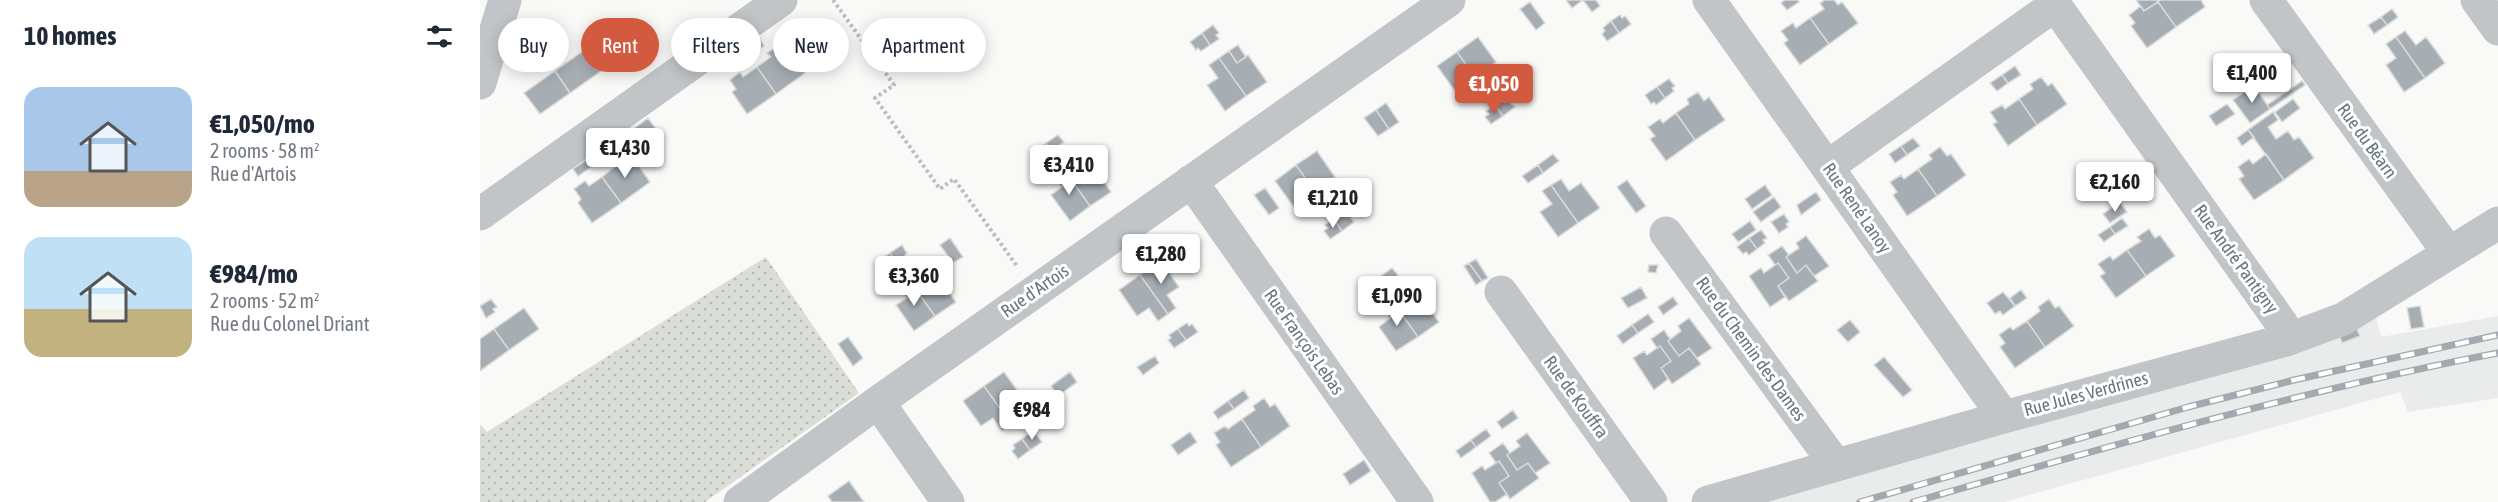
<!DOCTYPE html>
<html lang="en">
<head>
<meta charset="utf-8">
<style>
  body { margin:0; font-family:"Asap Condensed",sans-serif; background:#f2f2f3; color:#1f2937; height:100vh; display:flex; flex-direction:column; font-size:22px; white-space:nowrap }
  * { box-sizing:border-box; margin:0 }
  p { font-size:20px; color:#747a83 }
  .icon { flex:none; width:33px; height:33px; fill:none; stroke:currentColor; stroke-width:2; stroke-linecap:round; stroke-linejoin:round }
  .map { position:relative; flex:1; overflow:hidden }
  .sheet { display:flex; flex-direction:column; background:#fff; width:480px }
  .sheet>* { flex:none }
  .top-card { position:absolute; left:18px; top:18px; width:570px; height:54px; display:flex; gap:12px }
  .price { position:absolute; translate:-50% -51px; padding:0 14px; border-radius:6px; background:#fff; color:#222; font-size:20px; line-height:39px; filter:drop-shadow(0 2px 3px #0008) }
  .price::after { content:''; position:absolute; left:50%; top:36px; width:18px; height:14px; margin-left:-9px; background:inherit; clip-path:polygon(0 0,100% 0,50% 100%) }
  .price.active { background:#d35a3e; color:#fff }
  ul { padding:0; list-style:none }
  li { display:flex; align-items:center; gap:18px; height:150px; padding:0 24px }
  li span { display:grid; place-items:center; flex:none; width:168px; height:120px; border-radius:18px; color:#555 }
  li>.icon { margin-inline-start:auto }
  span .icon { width:72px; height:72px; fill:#fffc; stroke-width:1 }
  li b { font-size:26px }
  h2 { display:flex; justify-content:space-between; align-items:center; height:72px; padding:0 24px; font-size:26px }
  .pill { padding:0 21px; border-radius:27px; background:#fff; box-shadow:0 3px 15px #0003; font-size:21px; line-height:54px }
  .pill.active { background:#d35a3e; color:#fff }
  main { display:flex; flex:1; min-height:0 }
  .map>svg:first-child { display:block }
  .built { fill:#eaebeb }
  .grass { fill:url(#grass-dots) }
  .building { fill:#a6aeb4; stroke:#dbdbda; stroke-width:1.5 }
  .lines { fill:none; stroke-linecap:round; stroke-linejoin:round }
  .path { stroke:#bbbec0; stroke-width:4; stroke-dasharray:3 3; stroke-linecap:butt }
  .minor { stroke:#c1c5c8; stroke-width:33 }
  .tertiary { stroke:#c1c5c8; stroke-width:33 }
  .rail-casing { stroke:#a3a9ae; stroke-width:7 }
  .rail { stroke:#fff; stroke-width:4.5; stroke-dasharray:14; stroke-linecap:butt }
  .labels { text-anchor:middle; stroke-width:6; stroke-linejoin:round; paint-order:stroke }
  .street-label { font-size:18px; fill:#66767f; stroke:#fff }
</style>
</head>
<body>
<main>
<section class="sheet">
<h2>10 homes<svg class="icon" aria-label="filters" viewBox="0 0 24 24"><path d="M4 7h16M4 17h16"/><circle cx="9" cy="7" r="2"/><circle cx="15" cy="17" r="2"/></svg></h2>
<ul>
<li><span style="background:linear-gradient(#a9c7e8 70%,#b9a48a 0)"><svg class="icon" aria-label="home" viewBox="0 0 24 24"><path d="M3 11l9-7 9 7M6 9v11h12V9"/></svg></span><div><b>€1,050/mo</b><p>2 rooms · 58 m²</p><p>Rue d'Artois</p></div></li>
<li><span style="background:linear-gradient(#bfe0f5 60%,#c2b280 0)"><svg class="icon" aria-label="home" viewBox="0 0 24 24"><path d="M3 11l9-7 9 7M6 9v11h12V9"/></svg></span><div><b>€984/mo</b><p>2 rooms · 52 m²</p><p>Rue du Colonel Driant</p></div></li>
</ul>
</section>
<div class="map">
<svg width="2018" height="502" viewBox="0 0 2018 502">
  <defs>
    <pattern id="grass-dots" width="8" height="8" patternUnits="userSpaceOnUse" patternTransform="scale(1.5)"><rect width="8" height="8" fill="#daded7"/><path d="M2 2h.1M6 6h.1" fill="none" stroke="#b5b9b4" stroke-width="1.8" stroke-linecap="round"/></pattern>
  </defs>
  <rect width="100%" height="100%" fill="#f9f9f7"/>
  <path class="built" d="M1896,316L1901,337L2018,316V398L1928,412L1920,392L1524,502H1281Z"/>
  <path class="grass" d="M286,257L379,393L225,502H0V424L7,432Z"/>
  <path class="building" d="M1086,0H1116L1120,6L1112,12L1103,0L1092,8Z
    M1305,0H1318L1319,2L1307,10L1301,3Z
    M1345,0H1354L1358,5L1362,2L1378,23L1349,44L1330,18L1344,9L1340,3Z
    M1656,0H1677L1678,2L1664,11Z
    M1680,0H1721L1725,7L1696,27L1678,2Z
    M1050,2L1065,23L1056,30L1040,9Z
    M1678,2L1696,27L1667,48L1651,26L1655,23L1649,15L1661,6L1664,11Z
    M1912,9L1918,17L1907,25L1901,17Z
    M1140,15L1142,18L1145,16L1151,24L1139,33L1131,21Z
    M1901,17L1907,25L1894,34L1888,25Z
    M1330,18L1349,44L1320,65L1304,43L1308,40L1301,31L1313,23L1316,28Z
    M1131,21L1139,33L1127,41L1122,34L1125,31L1123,28Z
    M733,25L739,33L736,35L739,39L730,45L722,33Z
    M327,26L341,46L332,52L317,33Z
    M1925,31L1936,45L1946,37L1965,63L1945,78L1916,37Z
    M722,33L730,45L721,51L718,48L716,50L710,42Z
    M998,37L1016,62L1004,71L1013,83L1004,89L977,52Z
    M1916,37L1945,78L1924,92L1906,65L1916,58L1906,44Z
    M280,38L284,46L269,56L264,49Z
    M72,40L78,49L74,51L76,54L67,60L59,49Z
    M299,45L306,54L310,52L325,73L296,94L277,67L291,57L287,53Z
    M758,45L766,57L757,63L749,51Z
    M59,49L67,60L59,65L57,63L54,65L48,57Z
    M106,49L121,71L90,93L75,71Z
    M264,49L269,56L254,67L249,59Z
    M749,51L757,63L768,55L787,82L766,96L739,58Z
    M977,52L1004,89L995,96L986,83L975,91L957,66Z
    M739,58L766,96L745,111L727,85L738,78L729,65Z
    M1535,66L1541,75L1528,83L1522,75Z
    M277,67L296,94L267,114L252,92L256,89L250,80L260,72L263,77Z
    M75,71L90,93L60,114L44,93Z
    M1522,75L1528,83L1517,91L1510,83Z
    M1561,77L1568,86L1572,83L1587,104L1557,125L1539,99L1553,89L1550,84Z
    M1189,79L1195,86L1192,88L1194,91L1185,98L1177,87Z
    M1822,81L1825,85L1790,109L1787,105Z
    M1774,86L1790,109L1770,123L1753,100Z
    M1177,87L1185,98L1176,105L1174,102L1171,104L1165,95Z
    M1218,92L1224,101L1229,97L1245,120L1215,140L1196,113L1209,104L1207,99Z
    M1024,98L1035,107L1023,116L1015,105Z
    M1539,99L1557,125L1528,146L1513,124L1517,122L1510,112L1522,105L1525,109Z
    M1813,99L1820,108L1802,122L1795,112Z
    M906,103L919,122L909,129L896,110Z
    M1747,104L1755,114L1736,126L1729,116Z
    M1015,105L1023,116L1011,124L1005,117L1009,114L1006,111Z
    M896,110L909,129L898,136L884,118Z
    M1793,112L1798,120L1788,127L1796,139L1808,131L1814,140L1819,137L1834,158L1804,180L1768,130Z
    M1196,113L1215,140L1186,161L1170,139L1175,136L1168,127L1180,119L1183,123Z
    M168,118L176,129L155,144L148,133Z
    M1768,130L1774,137L1762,146L1757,138Z
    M578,135L584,142L580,145L583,149L574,155L566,143Z
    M1433,138L1440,146L1427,155L1421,146Z
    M566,143L574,155L565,161L562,157L560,159L554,152Z
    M1421,146L1427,155L1415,163L1409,154Z
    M125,147L130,154L114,165L109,158Z
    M1460,147L1467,156L1471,154L1486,175L1457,196L1438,169L1452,159L1449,155Z
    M837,151L855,177L844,184L853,196L843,203L816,165Z
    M144,154L150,164L155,161L170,182L141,203L122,177L136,166L133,162Z
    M1073,154L1079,161L1063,173L1058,165Z
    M1786,154L1804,180L1774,200L1759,179L1764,176L1758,167L1769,159L1773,164Z
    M109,158L114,165L98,176L93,169Z
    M593,161L602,173L613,166L631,192L610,206L583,168Z
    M816,165L843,203L834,210L825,198L813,206L795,181Z
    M1058,165L1063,173L1048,183L1042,176Z
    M583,168L610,206L590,221L571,195L582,187L573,175Z
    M1438,169L1457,196L1427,216L1413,195L1417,192L1410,182L1421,175L1424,179Z
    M122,177L141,203L112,223L98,203L101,199L94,189L105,181L109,186Z
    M855,177L864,189L853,196L844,184Z
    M1081,179L1089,191L1101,183L1120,208L1098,223L1071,185Z
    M1147,180L1166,206L1156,213L1137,187Z
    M1071,185L1098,223L1078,237L1060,212L1072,204L1062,191Z
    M1285,185L1292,195L1272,209L1265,199Z
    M785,188L799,208L789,215L774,195Z
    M1336,192L1341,200L1321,215L1317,205Z
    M1294,197L1301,207L1281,222L1273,212Z
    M1640,202L1647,212L1630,223L1623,214Z
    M863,213L865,215L868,214L874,222L862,231L854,219Z
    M1304,214L1309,222L1306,224L1308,227L1299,233L1291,222Z
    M1642,218L1648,226L1635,234L1630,227Z
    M854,219L862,231L850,239L844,231L848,228L845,225Z
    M1270,221L1276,230L1258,242L1252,234Z
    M1630,227L1635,234L1624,242L1618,235Z
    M1669,229L1675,238L1680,235L1695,256L1666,276L1647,250L1661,241L1657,237Z
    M1281,230L1287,238L1283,240L1285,243L1277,249L1269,238Z
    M1326,236L1349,266L1334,276L1326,265L1317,273L1306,257L1319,248L1316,243Z
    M470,238L483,257L473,263L460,245Z
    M1269,238L1277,249L1269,255L1266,252L1263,254L1257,247Z
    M422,245L427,253L425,255L427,259L418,265L410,253Z
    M1302,246L1309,255L1306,257L1317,273L1326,265L1338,281L1309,301L1298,286L1309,278L1298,263L1295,265L1288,255Z
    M701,247L714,265L704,273L692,254Z
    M1647,250L1666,276L1636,298L1620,276L1625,273L1618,264L1630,256L1633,260Z
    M410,253L418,265L410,271L408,267L404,270L398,262Z
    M996,259L1008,278L1002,281L989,263Z
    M681,261L699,287L687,295L696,308L688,314L660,275Z
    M989,263L1002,281L996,285L984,266Z
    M1298,263L1309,278L1298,286L1305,297L1290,307L1269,276L1281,268L1284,273Z
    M1169,265H1178L1176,273L1168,272Z
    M912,268L918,275L902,286L897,279Z
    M438,271L446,283L457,275L476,302L455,316L428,279Z
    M660,275L688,314L678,321L669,308L657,316L639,290Z
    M428,279L455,316L434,331L416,305L427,298L418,285Z
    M897,279L902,286L886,298L881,290Z
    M1161,287L1167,298L1148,308L1141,298Z
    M1541,290L1547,298L1535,306L1530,298Z
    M921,292L930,305L941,297L959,322L938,337L911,299Z
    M1523,292L1535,306L1523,315L1520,311L1515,314L1507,303Z
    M1193,297L1198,304L1183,315L1178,307Z
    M11,299L17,307L13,309L15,312L6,318L0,306Z
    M911,299L938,337L916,351L899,327L910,318L902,306Z
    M1569,299L1575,308L1579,306L1594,326L1565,347L1547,321L1560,311L1558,307Z
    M1940,306L1944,327L1931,329L1927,308Z
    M44,308L59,329L29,350L14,329Z
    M1168,314L1174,322L1158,333L1152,325Z
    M1209,318L1232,348L1217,358L1209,348L1199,356L1188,341L1201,331L1198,326Z
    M1370,320L1380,332L1368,342L1357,330Z
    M1547,321L1565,347L1535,368L1520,347L1525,343L1519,335L1530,327L1533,330Z
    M707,323L709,326L712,324L718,332L706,340L698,329Z
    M1152,325L1158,333L1143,344L1137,336Z
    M1876,327L1880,336L1862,343L1859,334Z
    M14,329L29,350L0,371V339Z
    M698,329L706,340L694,348L688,340L691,338L689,335Z
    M1184,330L1190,339L1188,341L1199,356L1209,348L1221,364L1192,384L1181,368L1191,361L1180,346L1177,348L1171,339Z
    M368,337L383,358L373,366L358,344Z
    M1180,346L1191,361L1181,368L1188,379L1174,390L1153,358L1164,351L1167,355Z
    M675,356L679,363L663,375L657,367Z
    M1404,357L1432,390L1423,397L1394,365Z
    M524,372L542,397L531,405L540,418L531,424L504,386Z
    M590,372L597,382L578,396L571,386Z
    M504,386L531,424L522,431L513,418L501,426L483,401Z
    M764,390L769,398L754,409L748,401Z
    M784,398L790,407L795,404L810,426L781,447L762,419L775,410L773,406Z
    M748,401L754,409L738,419L733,412Z
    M1033,410L1038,418L1022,429L1017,422Z
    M762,419L781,447L751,467L736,445L740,442L734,433L745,426L748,429Z
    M1006,429L1011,436L996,447L991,440Z
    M710,432L717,442L698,455L691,445Z
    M550,433L553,436L556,434L562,442L550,450L542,439Z
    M1047,433L1070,463L1055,473L1048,463L1037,470L1027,455L1040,446L1036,441Z
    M542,439L550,450L538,459L532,451L535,448L533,445Z
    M991,440L996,447L981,458L976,451Z
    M1023,443L1030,453L1027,455L1037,470L1048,463L1059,478L1030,499L1019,483L1029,476L1019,461L1016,463L1009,453Z
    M884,460L891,471L870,485L863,474Z
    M1019,461L1029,476L1019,483L1027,494L1015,502H1010L992,473L1002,466L1005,470Z
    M369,481L384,502H352L348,496Z"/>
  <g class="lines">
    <path class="path" d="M353,0L414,85L395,98L460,189L474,179L537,266"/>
    <path class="minor" d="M1229,0L1524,417
      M1786,0L1968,252
      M1997,0L2018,29
      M1347,167L1575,5L1802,324L1806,340
      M711,181L937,502
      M0,214L301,0
      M1186,233L1356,465
      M1021,292L1171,502
      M398,402L468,502
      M260,502L398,402L969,0
      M1228,502L1524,417L1806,340L1863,319L2018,223"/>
    <path class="tertiary" d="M0,83L25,0"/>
    <g class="rail-casing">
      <path id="rail" d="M1380,502L1708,407L1814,380L2018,335
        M1433,502C1627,447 1820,391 2018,353"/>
    </g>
    <use href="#rail" class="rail"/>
  </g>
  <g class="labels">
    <g class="street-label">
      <text transform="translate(1887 141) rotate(54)" y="6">Rue du Béarn</text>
      <text transform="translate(1377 208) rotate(55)" y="6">Rue René Lanoy</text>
      <text transform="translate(1756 259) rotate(54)" y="6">Rue André Pantigny</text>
      <text transform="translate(555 291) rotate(-35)" y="6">Rue d'Artois</text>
      <text transform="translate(824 342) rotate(55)" y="6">Rue François Lebas</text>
      <text transform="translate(1271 349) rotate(54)" y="6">Rue du Chemin des Dames</text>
      <text transform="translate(1606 394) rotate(-15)" y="6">Rue Jules Verdrines</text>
      <text transform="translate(1096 397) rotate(54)" y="6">Rue de Kouffra</text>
    </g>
  </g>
</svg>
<b class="price" style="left:1772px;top:104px">€1,400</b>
<b class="price active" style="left:1014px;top:115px">€1,050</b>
<b class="price" style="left:145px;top:179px">€1,430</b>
<b class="price" style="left:589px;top:196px">€3,410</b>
<b class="price" style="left:1635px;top:213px">€2,160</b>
<b class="price" style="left:853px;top:229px">€1,210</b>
<b class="price" style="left:681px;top:285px">€1,280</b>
<b class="price" style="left:434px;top:307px">€3,360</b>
<b class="price" style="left:917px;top:327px">€1,090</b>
<b class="price" style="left:552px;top:441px">€984</b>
<div class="top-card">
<a class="pill">Buy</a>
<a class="pill active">Rent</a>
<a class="pill">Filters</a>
<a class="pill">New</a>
<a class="pill">Apartment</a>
</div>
</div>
</main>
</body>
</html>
